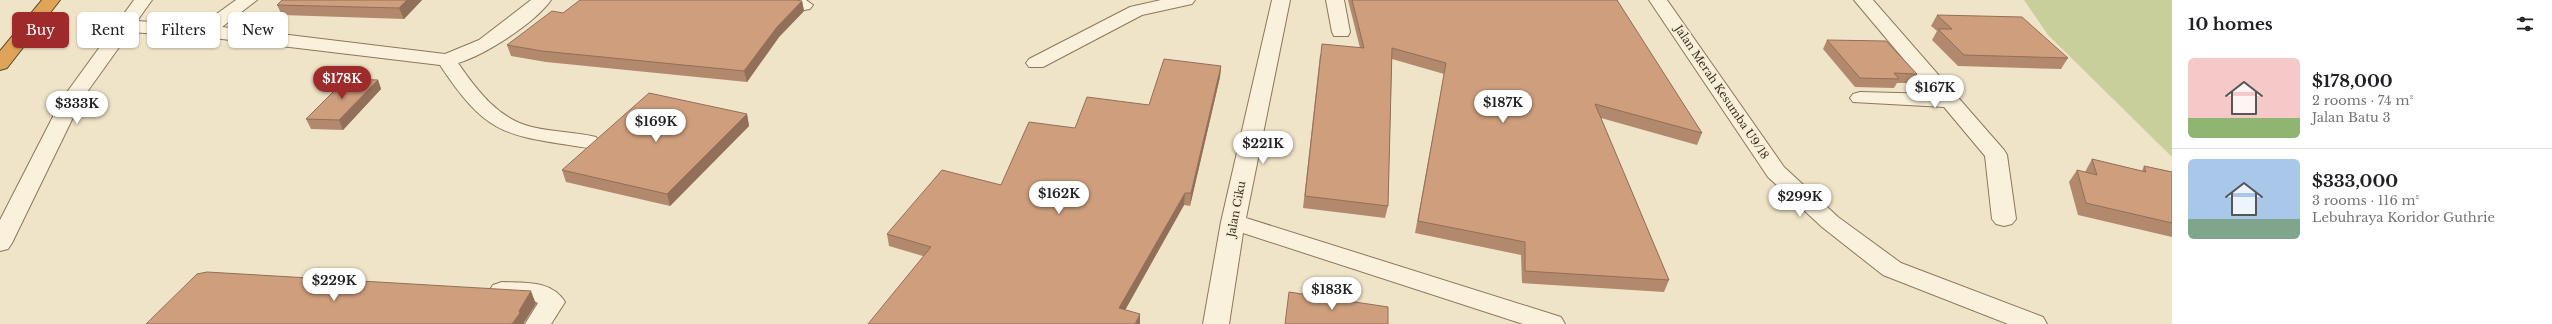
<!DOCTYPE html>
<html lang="en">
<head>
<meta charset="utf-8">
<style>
  body { margin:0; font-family:"Libre Baskerville",serif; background:#f6f6f6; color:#202124; height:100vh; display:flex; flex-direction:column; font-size:15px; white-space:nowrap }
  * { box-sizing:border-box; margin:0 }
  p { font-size:13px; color:#757577 }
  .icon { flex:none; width:22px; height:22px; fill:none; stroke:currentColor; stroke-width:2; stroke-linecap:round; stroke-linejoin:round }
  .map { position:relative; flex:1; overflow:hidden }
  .drawer { display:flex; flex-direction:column; background:#fff; width:380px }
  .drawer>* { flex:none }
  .banner { position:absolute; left:12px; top:12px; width:380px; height:36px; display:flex; gap:8px }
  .price { position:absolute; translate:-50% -34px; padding:0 9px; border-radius:14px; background:#fff; color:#222; font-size:13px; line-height:26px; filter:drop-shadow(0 1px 2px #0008) }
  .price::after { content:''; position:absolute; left:50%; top:24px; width:12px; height:9px; margin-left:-6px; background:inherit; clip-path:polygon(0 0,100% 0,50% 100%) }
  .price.current { background:#9e2a2b; color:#fff }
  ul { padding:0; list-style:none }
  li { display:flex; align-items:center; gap:12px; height:100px; padding:0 16px }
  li+li { border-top:1px solid #e0e0e0 }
  li span { display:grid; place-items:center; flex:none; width:112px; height:80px; border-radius:6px; color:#555 }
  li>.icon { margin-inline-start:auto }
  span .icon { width:48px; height:48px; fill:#fffc; stroke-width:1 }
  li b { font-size:17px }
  h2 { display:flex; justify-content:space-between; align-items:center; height:48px; padding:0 16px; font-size:17px }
  .chip { padding:0 14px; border-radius:6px; background:#fff; box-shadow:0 1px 3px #0004; font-size:14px; line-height:36px }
  .chip.current { background:#9e2a2b; color:#fff }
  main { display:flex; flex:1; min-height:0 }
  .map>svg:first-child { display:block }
  .green { fill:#c9cf9b }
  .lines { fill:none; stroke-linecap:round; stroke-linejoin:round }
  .minor-casing { stroke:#8d765c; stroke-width:2 }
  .highway-casing { stroke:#5b4430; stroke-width:2 }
  .minor { fill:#faf1dc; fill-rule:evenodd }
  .highway { fill:#e0a458; fill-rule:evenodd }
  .wall { fill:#b2896c }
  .shaded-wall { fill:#916f58 }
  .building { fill:#cf9f7d; stroke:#916f58 }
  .labels { text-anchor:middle; stroke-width:4; stroke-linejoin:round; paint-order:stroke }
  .street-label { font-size:11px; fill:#3d2e20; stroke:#f7eed8 }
</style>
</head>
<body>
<main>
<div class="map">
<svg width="2172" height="324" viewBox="0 0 2172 324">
  <rect width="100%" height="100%" fill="#f0e4c8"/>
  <path class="green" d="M2024,0H2172V157L2048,35Z"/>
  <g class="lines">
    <g class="minor-casing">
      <path id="minor" d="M134,0H152L137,21L201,25L236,0H257L222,27L445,54L479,40L531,0H551C535,23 485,55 458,63C476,89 499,120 532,127C553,132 575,132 596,137L599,142L596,147L588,148C507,135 488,138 440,65L205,37L130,32L82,99L12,243L8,249L0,251V220L62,99Z
        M762,0H806L813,5L810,9L804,10L765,4Z
        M1161,0H1195L1192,4L1142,15L1043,67H1029L1026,63L1029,59L1130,7Z
        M1272,0H1290L1246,218L1561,317L1565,324H1523L1243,233L1229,324H1203L1221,222Z
        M1326,0H1344L1350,32L1348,36H1334L1332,32Z
        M1649,0H1667L1784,167L1838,217L1901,263L2043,317L2047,324H2008L1883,275L1822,227L1768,177Z
        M1854,0H1873L2004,150L2007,155L2016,219L2012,224L2004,226L1996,224L1992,219L1985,156L1944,107L1853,102L1850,98L1853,94L1860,92L1933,94Z
        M502,282C525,283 552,280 565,302L551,324H525L538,303L534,301L493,297L489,291L493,285Z"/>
    </g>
    <g class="highway-casing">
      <path id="highway" d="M42,0H60L7,68L0,70V51Z"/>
    </g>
    <use href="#minor" class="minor"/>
    <use href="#highway" class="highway"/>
  </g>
  <path class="wall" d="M422,0L404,19L282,15L277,5Z
    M1348,0H1617L1702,133L1697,145L1601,118L1669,280L1664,292L1522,283L1521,255L1415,233L1444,74L1392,59L1388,206L1385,218L1303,208L1320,55L1360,48Z
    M802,1L804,11L779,37L747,82L546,62L511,56L507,45L563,13Z
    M1937,15L2068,58L2061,69L1958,66L1932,40L1937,31L1931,26Z
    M1827,40L1917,74L1913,83H1897L1894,88L1855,87L1823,49Z
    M1221,66L1220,77L1190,206L1184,205L1125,310L923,256L889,246L887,234L1001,185L1075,128L1149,105Z
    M378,80L381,89L343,130L311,129L306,119Z
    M747,114L749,126L670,206L566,182L562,170Z
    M2092,159L2142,171L2144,166L2172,172V237L2078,215L2069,182L2077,170L2085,172Z"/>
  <path class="shaded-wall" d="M407,0H422L404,19L399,8Z
    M802,1L804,11L779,37L747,82L744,71L777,27Z
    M1221,66L1220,77L1190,206L1191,193Z
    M378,80L381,89L343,130L339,120Z
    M747,114L749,126L670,206L667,194Z
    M1185,193L1184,205L1119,321V308Z
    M531,291L536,304L524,323V324H512L519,311Z
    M1140,314V324H1135Z"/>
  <path class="building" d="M282,0H407L399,8L277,5Z
    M580,0H796L802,1L777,27L744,71L542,51L507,45L552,11L563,13Z
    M1352,0H1617L1702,133L1595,104L1669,280L1525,271V242L1418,221L1446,63L1392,48L1388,206L1305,196L1322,44L1364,48Z
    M1937,15L2022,17L2068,58L1964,55L1938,29H1952Z
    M1827,40L1886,41L1917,74L1894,73L1899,79L1860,78Z
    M1164,59L1221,66L1191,193H1185L1119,308L1140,314L1135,324H868L931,247L887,234L942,170L1001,185L1029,122L1075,128L1087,97L1149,105Z
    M346,79L378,80L339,120L306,119Z
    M649,93L747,114L667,194L562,170Z
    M2092,159L2146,172L2144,166L2172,172V223L2086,203L2077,170L2097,175Z
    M207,272L531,291L519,311L520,313L512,324H146L197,274Z
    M1289,292L1388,307V324H1285Z"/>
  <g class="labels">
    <g class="street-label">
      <text transform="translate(1722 92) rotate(56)" y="4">Jalan Merah Kesumba U9/18</text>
      <text transform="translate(1236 209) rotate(-79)" y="4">Jalan Ciku</text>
    </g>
  </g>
</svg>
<b class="price current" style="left:342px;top:100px">$178K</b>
<b class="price" style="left:1935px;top:109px">$167K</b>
<b class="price" style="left:1503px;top:124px">$187K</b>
<b class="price" style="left:77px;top:125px">$333K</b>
<b class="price" style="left:656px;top:143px">$169K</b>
<b class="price" style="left:1263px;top:165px">$221K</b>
<b class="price" style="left:1059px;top:215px">$162K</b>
<b class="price" style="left:1800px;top:218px">$299K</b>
<b class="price" style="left:334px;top:302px">$229K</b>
<b class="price" style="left:1332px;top:311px">$183K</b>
<div class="banner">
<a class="chip current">Buy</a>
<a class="chip">Rent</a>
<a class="chip">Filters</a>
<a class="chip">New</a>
</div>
</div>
<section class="drawer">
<h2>10 homes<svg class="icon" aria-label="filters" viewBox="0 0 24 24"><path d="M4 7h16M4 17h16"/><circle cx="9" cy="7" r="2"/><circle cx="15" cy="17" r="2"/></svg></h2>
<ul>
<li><span style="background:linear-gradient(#f6c9c9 75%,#8fb573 0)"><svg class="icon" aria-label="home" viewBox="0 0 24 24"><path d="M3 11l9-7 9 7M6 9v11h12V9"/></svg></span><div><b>$178,000</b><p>2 rooms · 74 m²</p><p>Jalan Batu 3</p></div></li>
<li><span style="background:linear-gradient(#a9c7e8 75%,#7fa58c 0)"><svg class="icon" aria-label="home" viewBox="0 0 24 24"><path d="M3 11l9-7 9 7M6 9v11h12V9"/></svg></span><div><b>$333,000</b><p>3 rooms · 116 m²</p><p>Lebuhraya Koridor Guthrie</p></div></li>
</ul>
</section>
</main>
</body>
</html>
